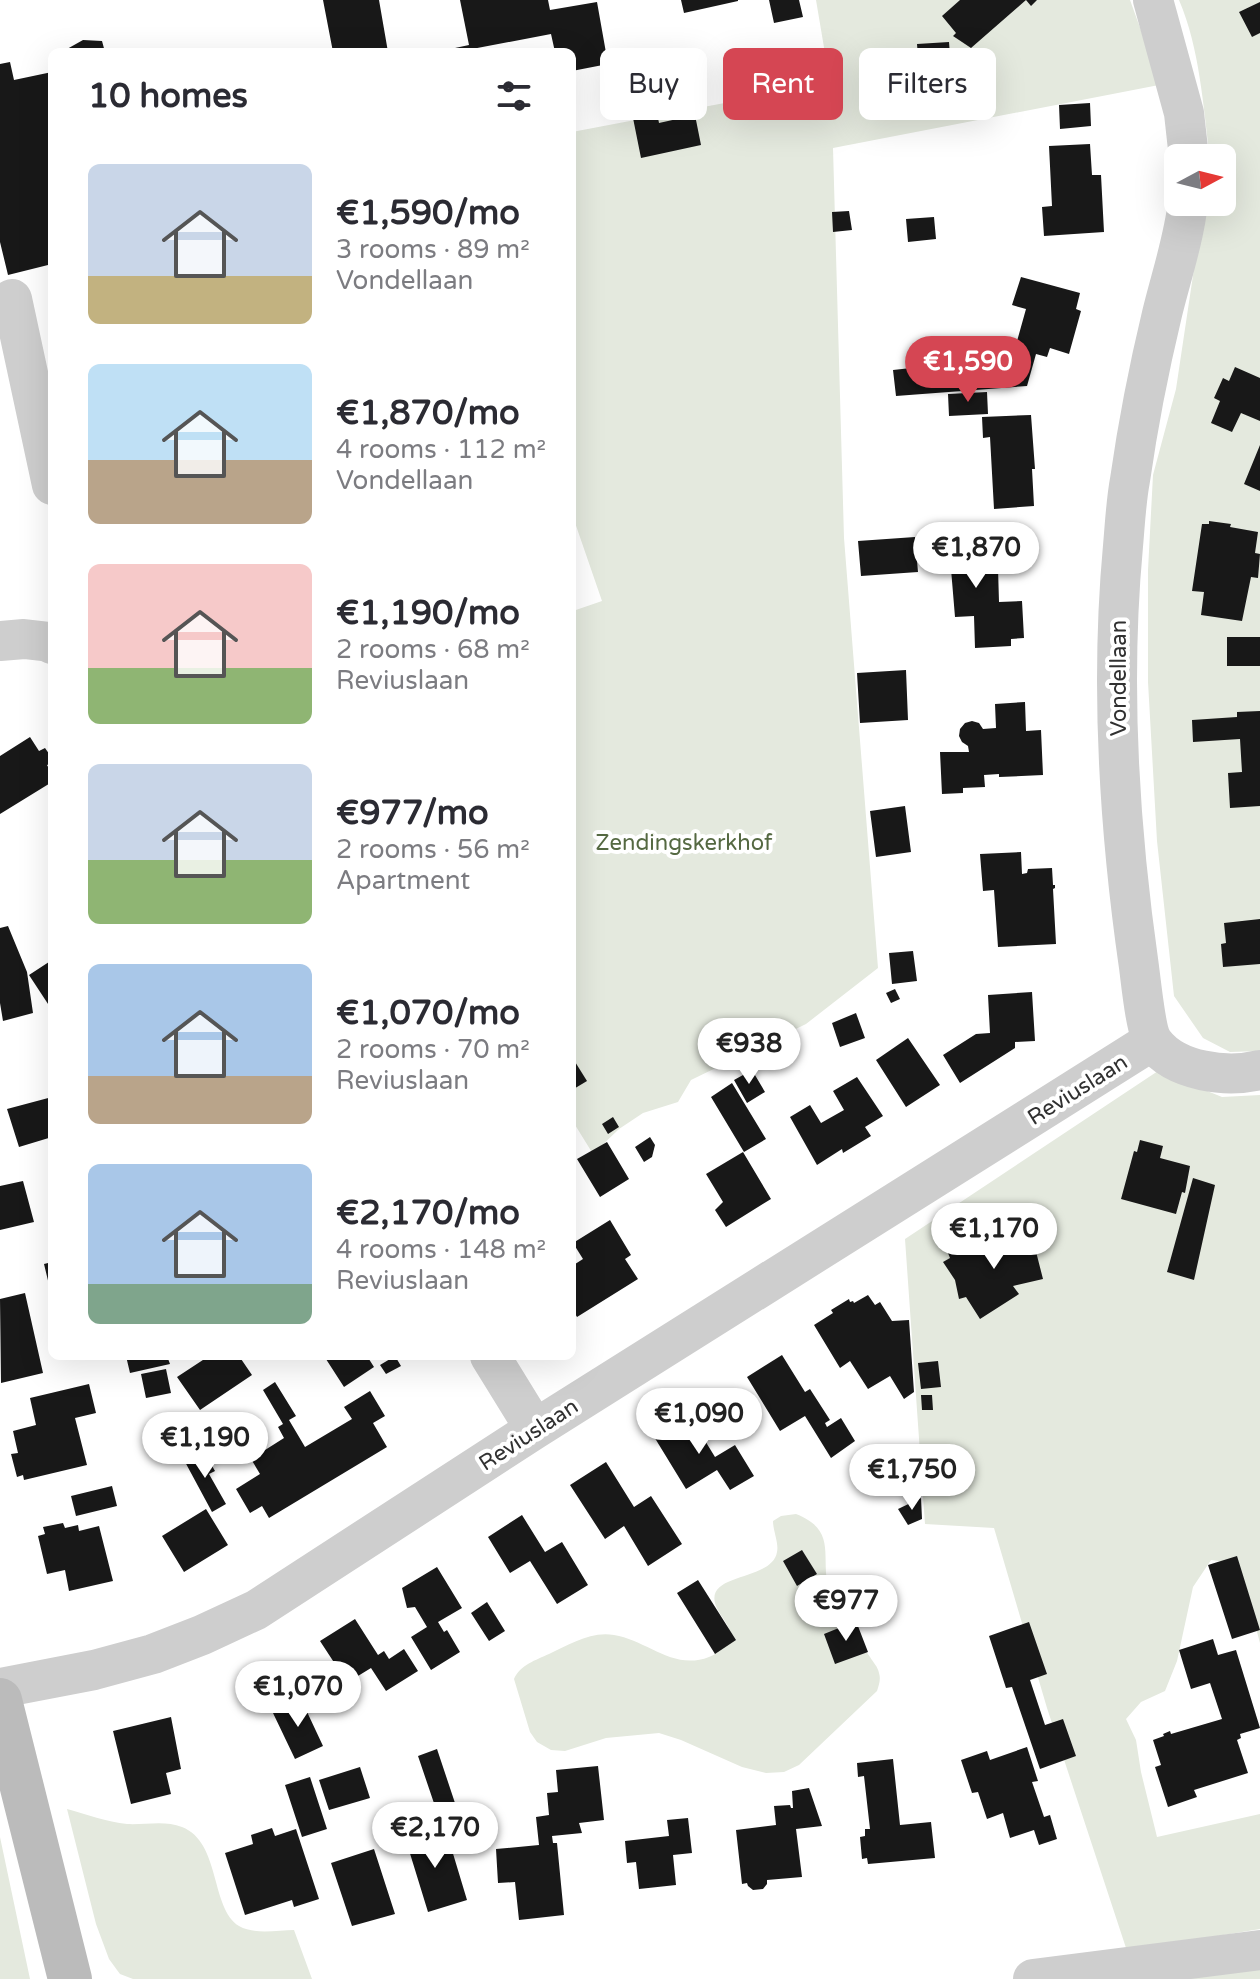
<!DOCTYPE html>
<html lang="en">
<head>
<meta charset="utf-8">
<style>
  body { margin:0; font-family:"Varela Round",sans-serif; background:#f2f2f3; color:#2b2b33; height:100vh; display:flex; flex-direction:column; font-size:30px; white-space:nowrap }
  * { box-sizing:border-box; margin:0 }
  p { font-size:26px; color:#7c7c81 }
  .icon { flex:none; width:44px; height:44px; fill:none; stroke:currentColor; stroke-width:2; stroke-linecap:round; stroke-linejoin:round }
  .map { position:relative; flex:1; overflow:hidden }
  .sheet { position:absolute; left:48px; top:48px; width:528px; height:1312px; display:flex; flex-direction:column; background:#fff; border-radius:12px; box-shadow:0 8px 32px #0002 }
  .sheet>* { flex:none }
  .guide { position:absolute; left:600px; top:48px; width:540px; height:72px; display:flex; gap:16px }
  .needle { width:52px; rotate:83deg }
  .tools { position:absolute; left:1164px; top:144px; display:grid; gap:16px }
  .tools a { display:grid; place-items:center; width:72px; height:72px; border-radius:12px; background:#fff; box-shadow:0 8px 32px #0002; font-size:40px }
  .price { position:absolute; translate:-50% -68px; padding:0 18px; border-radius:28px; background:#fff; color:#222; font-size:26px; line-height:52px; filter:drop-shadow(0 2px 4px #0008) }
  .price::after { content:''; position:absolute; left:50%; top:48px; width:24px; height:18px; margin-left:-12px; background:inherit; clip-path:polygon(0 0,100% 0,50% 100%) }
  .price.on { background:#d54653; color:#fff }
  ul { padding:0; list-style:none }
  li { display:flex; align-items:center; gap:24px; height:200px; padding:0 40px }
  li span { display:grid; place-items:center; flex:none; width:224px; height:160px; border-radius:12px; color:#555 }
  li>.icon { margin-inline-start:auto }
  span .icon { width:96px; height:96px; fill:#fffc; stroke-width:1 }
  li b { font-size:34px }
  h2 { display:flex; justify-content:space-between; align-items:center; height:96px; padding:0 40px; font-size:34px }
  .tag { padding:0 28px; border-radius:12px; background:#fff; box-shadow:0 8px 32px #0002; font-size:28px; line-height:72px }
  .tag.on { background:#d54653; color:#fff }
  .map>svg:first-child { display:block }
  .green { fill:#e4e9de }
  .building { fill:#181818 }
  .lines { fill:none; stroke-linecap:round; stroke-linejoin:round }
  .street { stroke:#cecece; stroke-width:40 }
  .secondary { stroke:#bbb; stroke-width:44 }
  .labels { text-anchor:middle; stroke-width:8; stroke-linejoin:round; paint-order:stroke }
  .street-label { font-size:22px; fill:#313131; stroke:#fff }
  .park-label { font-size:22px; fill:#556942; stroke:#fff }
</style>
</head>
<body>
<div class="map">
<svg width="1260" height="1979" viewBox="0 0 1260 1979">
  <rect width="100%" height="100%" fill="#fff"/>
  <path class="green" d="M816,0H1130L1151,58L1159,85L833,148L844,538L878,968L806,1024L691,1080L678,1102L643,1113L619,1129L593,1154L572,1120V609L573,611L602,601L572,514V132L830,83Z
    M1179,0H1260V1051L1230,1052L1203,1038L1174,996L1157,841L1148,682V570L1153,475L1176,389L1204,202H1222V158H1210C1203,106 1200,49 1179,0Z
    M1158,1071L1222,1097L1260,1095V1643L1240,1569L1226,1562L1211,1560L1193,1587L1177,1661L1165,1691L1141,1702L1126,1719L1136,1740L1141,1772L1157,1837L1260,1814V1929L1127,1951L1047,1708L994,1528L925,1524L905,1239Z
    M796,1514C842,1532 816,1562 832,1599C842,1620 857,1637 870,1657C873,1662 878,1667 879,1673C881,1679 879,1685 877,1691L799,1765L784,1772L766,1773L742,1767L681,1740L659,1733L606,1738L565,1751L551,1750L537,1742L530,1732L514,1679C520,1665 536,1660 549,1654C569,1645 590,1631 614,1635C647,1640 673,1671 709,1657C722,1652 726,1642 729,1629C726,1621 719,1614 716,1606C703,1572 772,1582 777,1552C779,1543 773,1531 773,1521L781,1516Z
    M67,1809C86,1814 107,1822 127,1824C145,1825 165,1820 182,1827C221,1842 210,1908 239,1926C254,1935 278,1930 294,1930L312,1979H133L120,1974L117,1970L109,1959L96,1924Z
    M0,1837L30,1979H0Z
    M1260,1969V1979H1179Z"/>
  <path class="building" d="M323,0H379L388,52H333Z
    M460,0H548L550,10L597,2L608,64L572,71V52H555L551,34L472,49V52H441V51L469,45Z
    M681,0H738V1L684,13Z
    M769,0H799L803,17L774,23Z
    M960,0H1037L1031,6L1026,0L971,48L953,36L956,33L942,16Z
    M1260,2V33L1252,37L1239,12Z
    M83,40L102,41L105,52H68L67,49Z
    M949,42L952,82L920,83L917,44Z
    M10,62L14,80L52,72V264L8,275L0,242V64Z
    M655,103L659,123L695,115L701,145L641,158L631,108Z
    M1090,103L1091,126L1060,129L1059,105Z
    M1090,144L1092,175H1101L1104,232L1044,236L1042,207L1052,206L1049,146Z
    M849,211L852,230L833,232L832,212Z
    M934,217L936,239L908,242L906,219Z
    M1021,277L1080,293L1076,309L1081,311L1069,354L1050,348L1047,357L1036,354L1027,386L896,396L893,370L947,364V358L1014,352L1026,309L1012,305Z
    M1235,367L1260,378V421L1241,413L1232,432L1211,423L1220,401L1214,398L1223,378L1229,381Z
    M987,392L988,414L949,416L948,394Z
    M1031,415L1035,469H1032L1034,506L994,509L990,437L983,438L982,417Z
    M1260,445V491L1244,484Z
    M1209,521L1231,524L1230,527L1258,532L1255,553L1260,554L1258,578L1251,577L1242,621L1201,615L1204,592L1192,591L1202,524H1209Z
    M973,529L976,570L998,568L999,602L1022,601L1024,638L1011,639V646L975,648L974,616L955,617L951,569L931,571L927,533Z
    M915,537L918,572L861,576L858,541Z
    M1227,637H1260V666H1227Z
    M906,670L908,720L860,723L857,673Z
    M1025,702L1026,731L1041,730L1043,775L999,777V774L984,775L985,787L963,788V793L942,794L940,752H969L968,746L962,742L959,736L960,729L965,723L972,721L979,723L983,729L996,728L995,704Z
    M1260,711V806L1230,808L1228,773L1242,772L1240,739L1193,742L1192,720L1237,717V712Z
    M30,737L39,751L45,748L52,758V763L47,765L52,774V782L0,814V756Z
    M905,806L911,852L876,857L870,811Z
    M1021,852L1022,874L1027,873L1028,869L1052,868L1053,885H1055V888L1053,889L1056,944L998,947L994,890L983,891L980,854Z
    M1260,919V964L1223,967L1221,944L1226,943L1224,923Z
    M8,926L27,972L33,1013L3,1021L0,1003V928Z
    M913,951L917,981L892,984L889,953Z
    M52,960V1006L50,1007L29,975Z
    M895,989L900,999L891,1003L886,993Z
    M1032,992L1035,1041L1015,1042V1048L960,1083L943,1055L976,1034L990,1033L988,995Z
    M856,1013L865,1038L840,1047L832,1023Z
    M908,1038L940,1085L906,1107L876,1060Z
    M572,1057L587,1081L572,1090Z
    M752,1070L765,1092L747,1103L734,1080Z
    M857,1077L883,1116L865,1127L871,1136L843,1153L842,1149L817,1165L790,1117L810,1105L821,1123L844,1110L833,1091Z
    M732,1083L766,1139L744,1152L711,1097Z
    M52,1097V1137L19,1147L7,1109Z
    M613,1117L619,1127L608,1134L602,1124Z
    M650,1137L655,1145L652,1157L644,1162L635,1147Z
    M1140,1140L1163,1146L1160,1158L1190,1166L1185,1193L1182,1192L1176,1214L1121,1199L1134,1151L1137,1152Z
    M607,1142L629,1179L600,1197L577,1159Z
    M743,1152L771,1199L726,1227L715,1210L723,1202L706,1174Z
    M1193,1178L1215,1185L1194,1280L1167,1272Z
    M23,1181L34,1222L0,1230V1186Z
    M610,1220L631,1255L625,1259L638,1279L577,1317L572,1309V1266L583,1259L573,1243Z
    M1031,1232L1043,1279L1013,1286L1019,1294L980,1319L966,1297L959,1299L955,1280L943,1262L950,1258L948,1253L964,1249L982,1237L986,1243Z
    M52,1262V1293H51L44,1264Z
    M25,1293L43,1373L1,1383L0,1299Z
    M868,1295L875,1305L880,1302L892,1321L909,1320L914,1392L904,1399L890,1376L868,1389L850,1361L840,1368L814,1325L833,1313L831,1310L849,1299L850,1302L853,1301L854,1303Z
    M782,1355L805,1392L810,1389L830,1420L825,1423L827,1427L841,1418L855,1441L831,1458L805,1416L780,1431L747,1377Z
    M126,1356H167L170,1364L130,1373Z
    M209,1356H239L252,1375L200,1410L177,1377Z
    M324,1356H367L374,1367L344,1387Z
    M395,1356L401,1366L386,1374L380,1365Z
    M938,1361L941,1387L921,1389L918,1363Z
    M166,1369L171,1393L146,1398L141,1374Z
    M275,1382L296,1416L289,1420L305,1447L352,1419L344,1407L370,1391L385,1416L373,1423L387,1447L269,1518L262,1506L250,1513L236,1489L260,1474L251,1459L284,1438L278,1427L283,1424L263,1390Z
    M89,1384L96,1413L75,1418L87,1465L24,1480L23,1475L17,1477L11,1454L18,1453L13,1431L36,1425L30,1398Z
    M921,1395H932L933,1410H922Z
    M688,1413L715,1457L735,1445L754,1476L730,1490L717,1470L686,1489L653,1435Z
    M203,1450L215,1471L209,1474L226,1504L212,1512L184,1460Z
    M606,1462L634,1507L651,1496L682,1544L648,1566L624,1526L605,1539L570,1485Z
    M112,1486L117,1506L76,1516L71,1496Z
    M921,1498L922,1519L908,1525L898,1509Z
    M206,1509L228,1545L184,1572L162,1536Z
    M522,1515L545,1552L562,1542L588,1585L557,1604L530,1561L510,1573L488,1537Z
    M63,1523L65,1528L78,1525L79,1531L99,1526L113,1581L69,1591L65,1570L47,1574L38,1536L45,1534L43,1527Z
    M802,1550L817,1574L797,1586L783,1561Z
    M1237,1556L1260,1630L1232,1639L1208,1565Z
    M437,1567L462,1608L438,1622L444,1632L447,1630L460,1652L431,1670L411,1637L427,1627L415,1607L407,1608L402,1588Z
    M698,1580L736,1640L715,1654L677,1593Z
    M487,1602L505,1631L489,1641L471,1613Z
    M355,1619L378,1655L384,1651L389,1659L404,1649L418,1671L386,1691L371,1668L340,1687L331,1671L337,1667L320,1641Z
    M856,1621L868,1652L835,1664L824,1634Z
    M1029,1622L1047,1674L1030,1680L1045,1725L1063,1719L1076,1756L1040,1769L1012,1687L1006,1688L989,1636Z
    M1213,1639L1218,1655L1236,1650L1260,1728L1240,1734L1241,1738L1237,1740L1248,1773L1194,1790L1197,1797L1168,1807L1155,1767L1161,1765L1153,1740L1164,1736L1163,1734L1170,1731L1171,1734L1222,1719L1210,1683L1191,1689L1179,1650Z
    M289,1664L299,1693L273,1704L271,1698L252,1704L244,1683Z
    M301,1699L323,1746L295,1759L273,1713Z
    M171,1717L181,1769L166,1773L171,1794L131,1804L113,1731Z
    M1027,1747L1038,1781L1032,1782L1044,1817L1050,1815L1057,1839L1039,1845L1034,1830L1010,1838L1003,1813L987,1819L978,1792L972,1793L961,1760L987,1751L990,1760Z
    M437,1749L457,1809L438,1815L418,1756Z
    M893,1759L900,1825L931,1822L935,1858L868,1864L867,1858L862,1859L860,1837L865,1836V1829H870L864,1776L858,1777L857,1763Z
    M598,1766L604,1820L579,1823L582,1833L552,1836L553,1843H557L564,1915L519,1920L515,1882L498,1883L496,1849L539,1845L536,1817L549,1815L547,1793L558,1792L556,1770Z
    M360,1767L370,1798L329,1810L319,1780Z
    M310,1777L327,1829L302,1837L285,1785Z
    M809,1788L822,1826L796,1829L802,1877L767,1880V1884L763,1889L753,1890L748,1886L747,1883L742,1884L736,1830L776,1825L774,1806L790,1805L791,1808H793L792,1791Z
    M688,1818L692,1853L673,1855L676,1885L639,1889L636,1862L627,1863L625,1841L669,1836L667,1820Z
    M272,1828L275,1836L296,1829L319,1899L294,1907L292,1900L245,1915L225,1853L253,1844L251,1835Z
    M427,1828L431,1843L448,1837L467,1900L428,1912L404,1834Z
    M374,1849L395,1914L352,1926L331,1863Z"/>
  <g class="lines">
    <path class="street" d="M1153,0L1184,113L1189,158
      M1188,202C1184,239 1171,277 1162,314C1149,368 1138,424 1130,480C1126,501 1125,524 1123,546C1110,686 1119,828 1139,967C1141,982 1146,1033 1154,1043C1176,1072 1227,1078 1260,1070
      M12,299L52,485
      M0,641L24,639L50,642L52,644
      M490,1356L535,1429
      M0,1688L94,1670L153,1654L202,1635L256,1610L535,1429L1152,1041
      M1033,1979L1260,1950"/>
    <path class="secondary" d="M0,1700L70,1979"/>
  </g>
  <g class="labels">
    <g class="street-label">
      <text transform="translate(1118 678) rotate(-90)" y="8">Vondellaan</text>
      <text transform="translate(1077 1089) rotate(-32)" y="8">Reviuslaan</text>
      <text transform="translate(528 1434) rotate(-33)" y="8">Reviuslaan</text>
    </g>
    <g class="park-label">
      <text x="684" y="850">Zendingskerkhof</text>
    </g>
  </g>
</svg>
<div class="tools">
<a><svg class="needle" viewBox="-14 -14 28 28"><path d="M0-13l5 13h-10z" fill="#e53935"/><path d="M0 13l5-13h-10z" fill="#7c7c81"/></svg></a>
</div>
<b class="price on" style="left:968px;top:404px">€1,590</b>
<b class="price" style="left:976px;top:590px">€1,870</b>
<b class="price" style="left:749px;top:1086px">€938</b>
<b class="price" style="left:994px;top:1271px">€1,170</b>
<b class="price" style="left:699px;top:1456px">€1,090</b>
<b class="price" style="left:205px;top:1480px">€1,190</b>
<b class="price" style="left:912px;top:1512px">€1,750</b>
<b class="price" style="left:846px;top:1643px">€977</b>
<b class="price" style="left:298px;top:1729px">€1,070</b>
<b class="price" style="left:435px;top:1870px">€2,170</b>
<div class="guide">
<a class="tag">Buy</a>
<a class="tag on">Rent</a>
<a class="tag">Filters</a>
</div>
<section class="sheet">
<h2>10 homes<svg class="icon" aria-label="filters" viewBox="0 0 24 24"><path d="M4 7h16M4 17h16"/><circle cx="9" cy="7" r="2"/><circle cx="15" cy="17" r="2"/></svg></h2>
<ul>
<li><span style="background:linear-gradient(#c9d6e8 70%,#c2b280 0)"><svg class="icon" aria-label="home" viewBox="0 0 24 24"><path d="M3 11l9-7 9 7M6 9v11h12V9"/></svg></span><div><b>€1,590/mo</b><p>3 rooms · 89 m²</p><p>Vondellaan</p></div></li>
<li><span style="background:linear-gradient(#bfe0f5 60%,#b9a48a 0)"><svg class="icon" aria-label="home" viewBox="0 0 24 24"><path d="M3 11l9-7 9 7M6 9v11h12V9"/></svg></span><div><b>€1,870/mo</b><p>4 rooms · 112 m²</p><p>Vondellaan</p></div></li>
<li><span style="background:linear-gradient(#f6c9c9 65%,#8fb573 0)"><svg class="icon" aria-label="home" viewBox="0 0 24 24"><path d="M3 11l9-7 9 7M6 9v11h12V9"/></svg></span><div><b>€1,190/mo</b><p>2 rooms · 68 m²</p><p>Reviuslaan</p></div></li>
<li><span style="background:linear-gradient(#c9d6e8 60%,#8fb573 0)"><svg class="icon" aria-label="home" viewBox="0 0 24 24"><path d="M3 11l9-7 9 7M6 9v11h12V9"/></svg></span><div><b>€977/mo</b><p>2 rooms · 56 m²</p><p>Apartment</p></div></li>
<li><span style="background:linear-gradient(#a9c7e8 70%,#b9a48a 0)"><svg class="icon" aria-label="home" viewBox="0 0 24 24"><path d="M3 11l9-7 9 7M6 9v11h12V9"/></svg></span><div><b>€1,070/mo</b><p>2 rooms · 70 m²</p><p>Reviuslaan</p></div></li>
<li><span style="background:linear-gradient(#a9c7e8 75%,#7fa58c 0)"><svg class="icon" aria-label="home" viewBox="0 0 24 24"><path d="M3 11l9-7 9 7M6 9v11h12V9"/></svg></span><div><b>€2,170/mo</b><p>4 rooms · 148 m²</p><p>Reviuslaan</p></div></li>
</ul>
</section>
</div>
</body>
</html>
